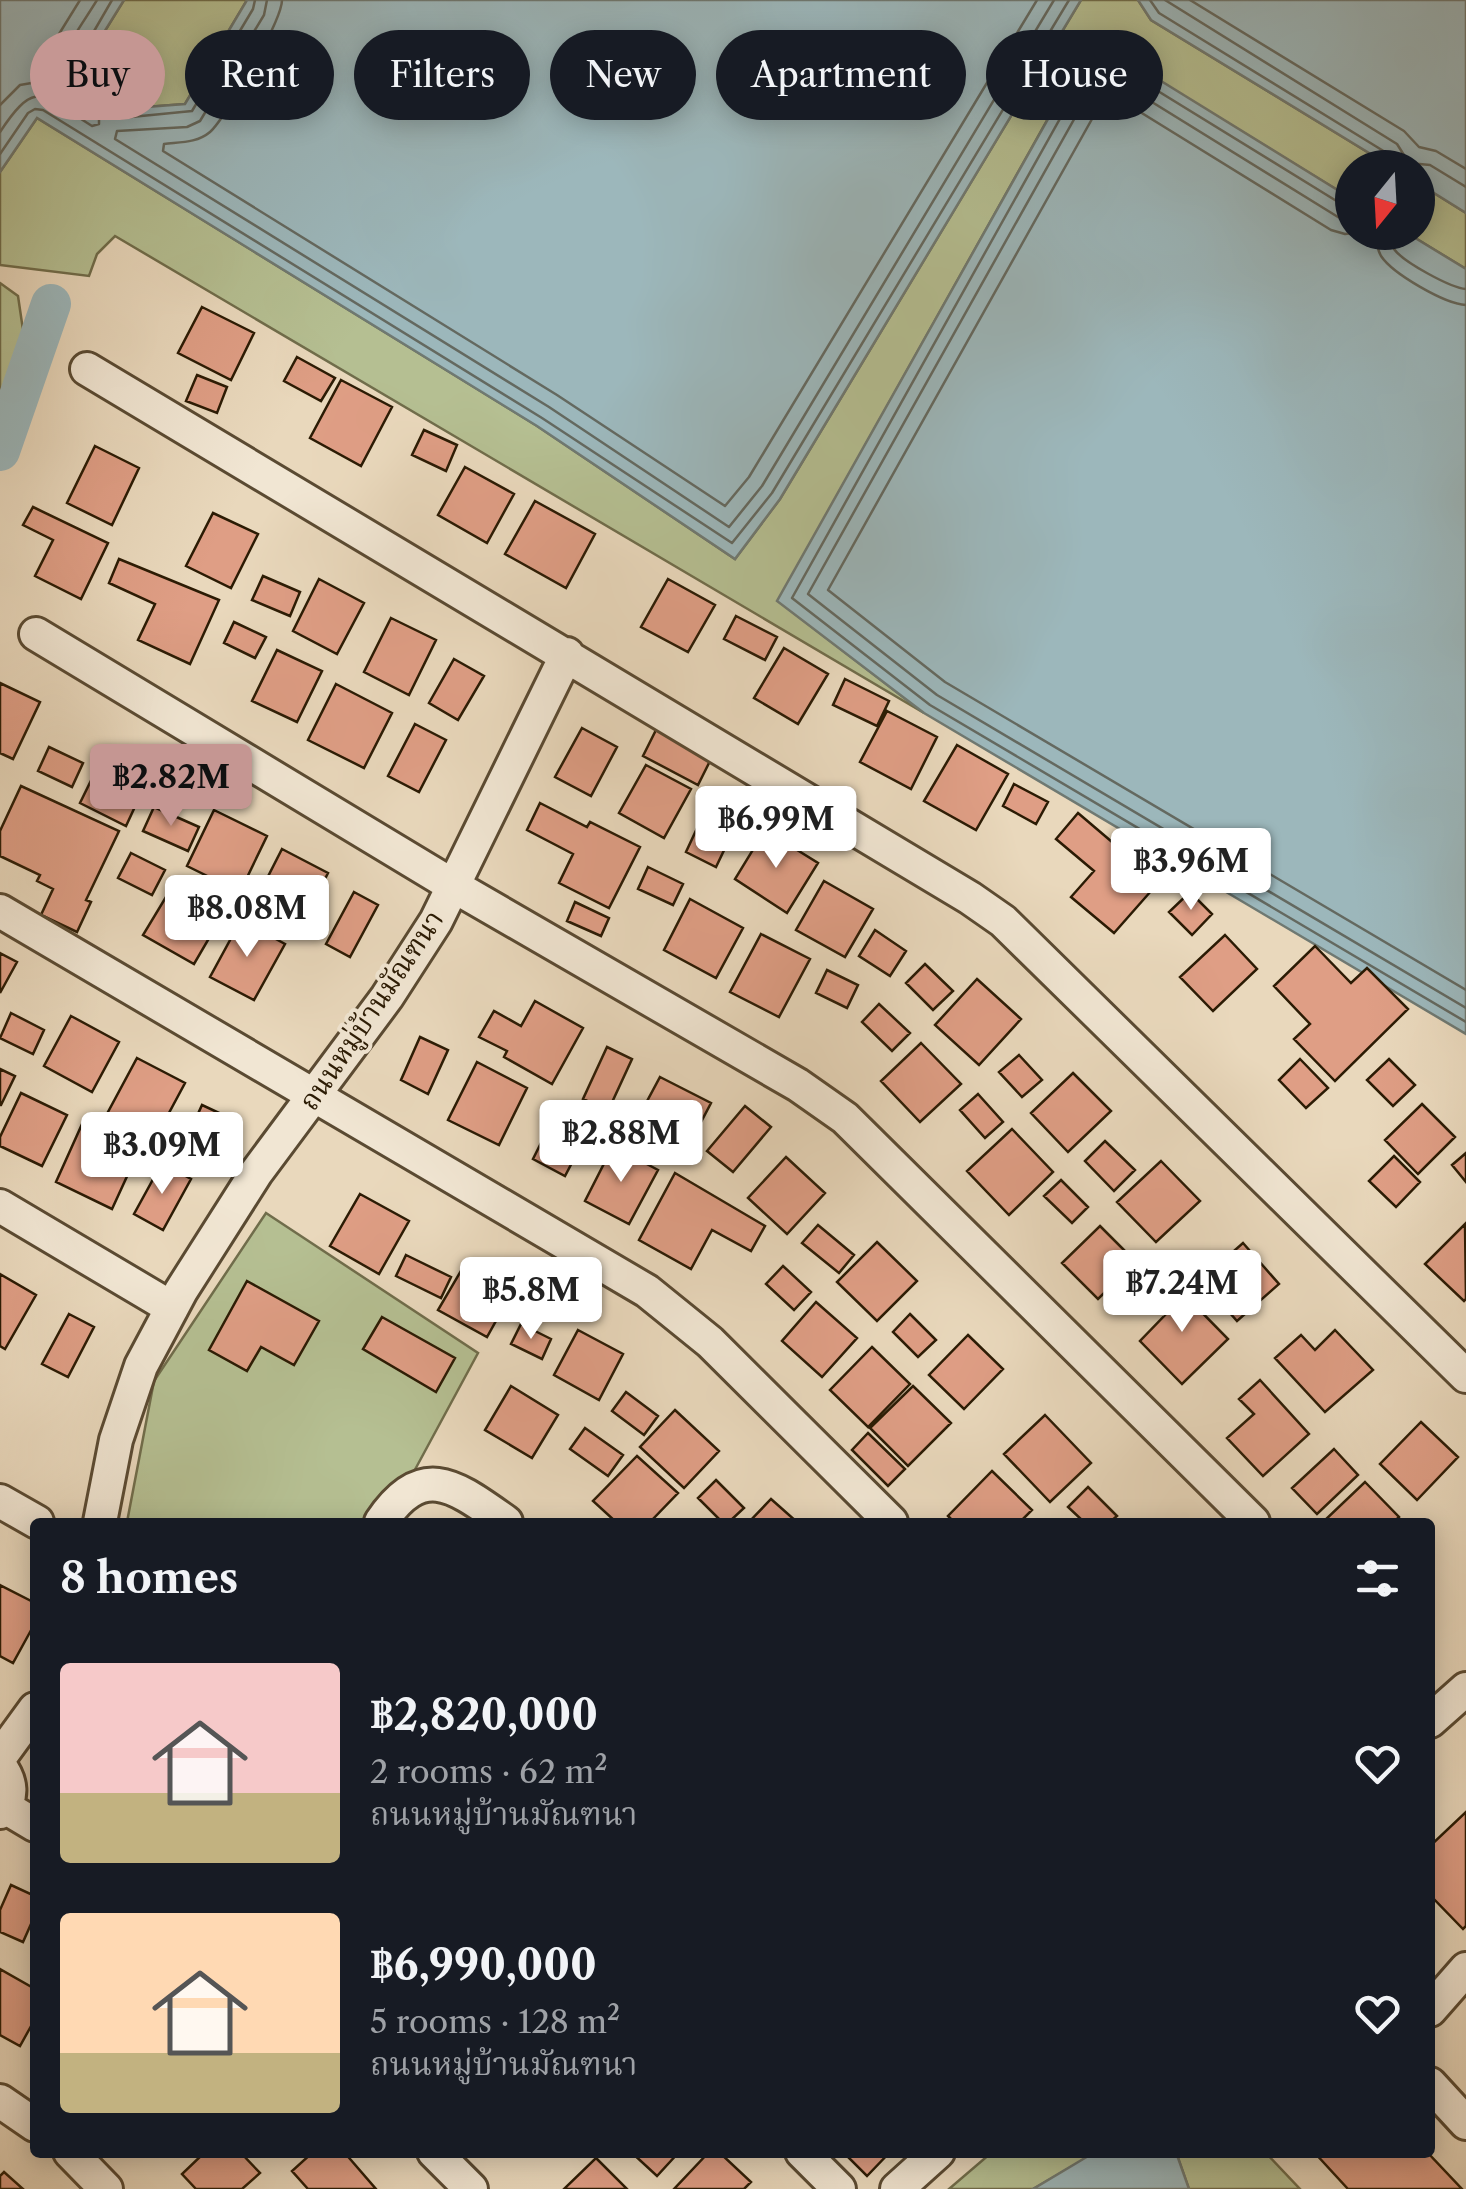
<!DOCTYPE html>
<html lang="en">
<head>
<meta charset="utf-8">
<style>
  body { margin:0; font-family:"Libre Caslon Text","Noto Serif Thai",serif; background:#242831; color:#f1f3f6; height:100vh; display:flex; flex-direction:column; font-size:38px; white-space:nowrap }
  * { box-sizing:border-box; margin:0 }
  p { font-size:32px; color:#9ea1a6 }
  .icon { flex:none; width:55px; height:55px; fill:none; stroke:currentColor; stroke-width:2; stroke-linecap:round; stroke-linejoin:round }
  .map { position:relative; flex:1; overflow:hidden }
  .details { position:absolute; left:30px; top:1518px; width:1405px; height:640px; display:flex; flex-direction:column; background:#171b24; border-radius:10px; box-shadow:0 5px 25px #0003 }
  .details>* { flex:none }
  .hud { position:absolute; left:30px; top:30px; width:1408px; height:90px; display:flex; gap:20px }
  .needle { width:65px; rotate:198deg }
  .buttons { position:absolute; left:1335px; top:150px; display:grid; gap:20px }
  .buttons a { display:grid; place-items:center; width:100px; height:100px; border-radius:50%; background:#171b24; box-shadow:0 5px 25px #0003; font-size:50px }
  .price { position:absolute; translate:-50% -85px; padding:0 22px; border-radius:10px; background:#fff; color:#222; font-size:32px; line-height:65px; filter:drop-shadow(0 2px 5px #0008) }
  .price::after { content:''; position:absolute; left:50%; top:60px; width:30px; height:22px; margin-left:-15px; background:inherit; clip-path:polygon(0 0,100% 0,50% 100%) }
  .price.selected { background:#c59692; color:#111 }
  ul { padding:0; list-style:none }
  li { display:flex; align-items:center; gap:30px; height:250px; padding:0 30px }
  li span { display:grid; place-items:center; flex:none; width:280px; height:200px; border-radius:10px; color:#555 }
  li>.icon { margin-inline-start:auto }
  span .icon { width:120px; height:120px; fill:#fffc; stroke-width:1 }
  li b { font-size:42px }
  h2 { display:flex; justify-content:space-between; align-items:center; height:120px; padding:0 30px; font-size:42px }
  .chip { padding:0 35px; border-radius:45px; background:#171b24; box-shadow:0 5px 25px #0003; font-size:35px; line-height:90px }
  .chip.selected { background:#c59692; color:#111 }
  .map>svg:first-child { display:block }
  .green { fill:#b5bf92; stroke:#706d4b; stroke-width:2.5 }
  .water { fill:#9cb7bb; stroke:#6f7972; stroke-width:2.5 }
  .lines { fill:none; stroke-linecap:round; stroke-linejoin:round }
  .shore { stroke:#646960; stroke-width:2.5 }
  .canal { stroke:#9cb7bb; stroke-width:40 }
  .building { fill:#df9e85; stroke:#2b1b04; stroke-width:2.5 }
  .minor-casing { stroke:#5a4a32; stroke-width:38 }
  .minor { stroke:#f1e6d3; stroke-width:32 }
  .labels { text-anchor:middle; stroke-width:8; stroke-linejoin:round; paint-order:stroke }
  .street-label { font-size:28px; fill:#2b1b04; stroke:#f1e6d3 }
</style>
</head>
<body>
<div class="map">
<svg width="1466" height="2189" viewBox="0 0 1466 2189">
  <rect width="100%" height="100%" fill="#e9d8bc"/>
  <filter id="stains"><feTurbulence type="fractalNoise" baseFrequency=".002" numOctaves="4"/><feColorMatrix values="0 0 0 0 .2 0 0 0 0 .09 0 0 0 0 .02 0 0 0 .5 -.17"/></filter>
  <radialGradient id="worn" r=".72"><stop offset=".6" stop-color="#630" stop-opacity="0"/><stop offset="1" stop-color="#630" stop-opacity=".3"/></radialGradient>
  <path class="green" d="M124,0H247L185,104L119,109L85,63Z
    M1081,0H1138L1151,20L1392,167L1352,168V199L1092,40L778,601L924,713L115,236L97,254L89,276L0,265V172L37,118L537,426L735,559L780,499Z
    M1418,183L1466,213V269L1407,233L1418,232Z
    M0,283L18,296L23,330L0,402Z
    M266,1213L478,1353L411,1477L371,1510L363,1522H127L154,1381Z
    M991,2153H1095L1033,2189H949Z
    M1172,2153H1266L1300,2189H1189L1177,2155Z"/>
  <path class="water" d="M0,0H124L85,63L120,109L185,104L247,0H1081L780,499L735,559L537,426L37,118L0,172Z
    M1138,0H1466V213L1418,183V168L1392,167L1151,20Z
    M1093,39L1352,199V232L1407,233L1466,269V1034L924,713L777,601Z
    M1095,2152L1172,2153L1177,2155L1189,2189H1033Z"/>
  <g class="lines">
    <path class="shore" d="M112,0L75,64L111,114L121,118L192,111L253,9L255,0
      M267,0L264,15L200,121L187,127L117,131L115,139L549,407L729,527L762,486L1054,0
      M282,0C282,20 226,118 210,132C197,143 180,142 164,144L163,151L557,395L725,506L749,477L1037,0
      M1150,0L1159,13L1390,155L1395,168
      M1165,0L1397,144L1409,163L1430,165L1466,187
      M1190,0L1404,131L1419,147L1436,151L1466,169
      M0,105L20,85L49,80L51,47L80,0
      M0,132C37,76 43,96 92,126L99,124V119C51,55 56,66 97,0
      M0,154L28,113L35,109L43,110L542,418L732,543L772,493L1069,0
      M1352,207L1343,205L1101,56H1095L792,598L930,705L1466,1022
      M1352,220L1338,217L1105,73H1100L808,594L937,695L1466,1008
      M1363,232L1345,234L1331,230L1111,94H1106L828,590L945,682L1466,990
      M1375,232C1376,241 1377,249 1381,256C1393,274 1445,304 1466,305
      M1391,232C1391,240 1390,242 1394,249C1403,262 1451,288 1466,289"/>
    <path class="canal" d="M0,451L51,304"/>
  </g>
  <path class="building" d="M202,307L254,333L231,380L178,353Z
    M297,357L335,378L321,401L284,381Z
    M197,375L227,387L217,413L186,401Z
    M341,380L392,407L361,466L310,438Z
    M424,430L457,445L446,471L412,455Z
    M95,446L139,468L112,525L67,503Z
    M465,467L514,494L487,543L438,515Z
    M535,501L595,534L566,588L505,554Z
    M33,507L108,543L81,599L35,576L53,540L23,525Z
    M213,513L258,534L231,588L186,566Z
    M119,559L219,600L190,664L138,640L155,604L109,583Z
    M263,576L300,592L290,616L252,600Z
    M319,579L364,603L337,654L293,631Z
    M668,579L715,605L688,652L641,627Z
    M736,616L777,637L765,660L724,639Z
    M391,618L436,640L409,695L364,672Z
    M234,622L266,637L255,658L224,643Z
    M784,648L828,674L798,724L754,698Z
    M277,650L322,671L297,722L252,701Z
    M454,659L484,676L458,720L429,703Z
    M845,679L889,701L877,726L833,705Z
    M0,683L40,702L13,759L0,753Z
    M336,684L392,713L364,768L308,740Z
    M887,711L937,737L911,789L860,762Z
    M415,724L446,740L419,792L388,776Z
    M582,728L617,747L591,796L555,777Z
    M656,730L711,759L698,785L643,756Z
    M957,745L1008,774L976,830L924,801Z
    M49,747L83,763L72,787L38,771Z
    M106,750L151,772L126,826L80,803Z
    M646,765L691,789L664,838L619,813Z
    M1014,784L1048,802L1036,824L1003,806Z
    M21,786L119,831L86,900L91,902L77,932L41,915L53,889L37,881L40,875L0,856V831Z
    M540,803L587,827L590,822L640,847L609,908L559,883L573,854L527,830Z
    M154,807L199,827L188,851L143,831Z
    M707,807L738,821L716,867L686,852Z
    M214,810L267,836L240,892L187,866Z
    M1078,813L1159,882L1114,933L1071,897L1094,871L1056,839Z
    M765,830L818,863L787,913L735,879Z
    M282,849L328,873L301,926L255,902Z
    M131,853L165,870L152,895L118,878Z
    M648,867L683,884L673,905L638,889Z
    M824,881L873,909L845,957L796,930Z
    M172,887L222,916L194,964L143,935Z
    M354,892L378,905L350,957L326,944Z
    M1190,892L1212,914L1192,935L1169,912Z
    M690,899L743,928L716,978L664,950Z
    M575,902L609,918L601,936L567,921Z
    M241,920L285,944L254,1000L210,977Z
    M875,930L906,951L890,976L859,956Z
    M761,934L810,959L779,1017L730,992Z
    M1225,935L1257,969L1213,1011L1180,977Z
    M1315,946L1351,983L1367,968L1408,1009L1335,1081L1294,1039L1310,1024L1274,986Z
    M0,953L17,962L0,993Z
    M925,964L953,991L933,1010L906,983Z
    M827,970L858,985L847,1008L816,993Z
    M977,979L1021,1019L979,1065L935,1025Z
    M535,1001L583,1028L552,1084L504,1057L507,1051L479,1037L494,1011L521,1026Z
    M879,1004L910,1033L892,1051L862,1022Z
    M11,1013L44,1030L33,1054L0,1038Z
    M71,1016L119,1042L92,1092L44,1066Z
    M420,1037L448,1050L428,1094L401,1080Z
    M921,1043L961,1084L920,1122L881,1081Z
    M607,1047L632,1059L608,1111L583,1099Z
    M1019,1055L1042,1080L1022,1097L999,1072Z
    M137,1058L185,1083L156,1137L108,1112Z
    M1300,1059L1328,1088L1306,1108L1279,1080Z
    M1389,1059L1415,1085L1393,1106L1367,1080Z
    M477,1062L527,1088L499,1145L448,1120Z
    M0,1069L15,1076L1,1105H0Z
    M1073,1073L1111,1111L1068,1152L1031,1113Z
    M660,1077L711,1103L681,1160L630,1133Z
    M21,1093L67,1115L42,1166L0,1146V1137Z
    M978,1094L1003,1122L985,1138L960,1110Z
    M1422,1104L1455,1137L1418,1174L1385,1140Z
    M202,1105L228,1117L207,1161L182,1149Z
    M745,1106L771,1127L733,1172L707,1151Z
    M555,1115L588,1132L565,1176L533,1159Z
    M83,1122L140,1148L112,1209L56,1182Z
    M1012,1129L1053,1172L1009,1215L967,1171Z
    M1105,1141L1135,1170L1114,1191L1085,1161Z
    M613,1146L658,1170L629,1224L585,1201Z
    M1466,1153V1182L1452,1165Z
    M1394,1156L1420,1182L1396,1207L1369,1181Z
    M786,1157L825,1193L787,1234L748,1198Z
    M1161,1161L1200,1201L1156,1242L1117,1202Z
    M162,1163L191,1179L163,1230L134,1214Z
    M675,1173L765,1226L751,1251L712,1230L691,1269L639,1240Z
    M1061,1180L1088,1207L1072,1223L1044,1196Z
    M360,1194L409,1221L379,1274L330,1246Z
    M1465,1224L1466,1299L1464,1301L1425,1264Z
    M818,1225L854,1255L839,1273L802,1243Z
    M1100,1226L1136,1262L1098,1299L1062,1263Z
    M877,1242L917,1281L877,1321L837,1282Z
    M1243,1243L1279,1284L1237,1321L1201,1280Z
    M406,1255L451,1277L441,1298L396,1276Z
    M465,1264L512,1292L487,1337L438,1310Z
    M783,1266L811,1292L794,1310L766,1284Z
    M0,1274L36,1295L5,1349L0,1346Z
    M247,1281L319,1321L294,1365L261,1347L247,1371L209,1350Z
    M1173,1283L1228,1339L1182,1384L1140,1341L1165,1315L1152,1303Z
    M816,1302L857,1338L822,1377L782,1341Z
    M69,1314L94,1327L68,1377L42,1364Z
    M910,1314L936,1340L918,1357L893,1332Z
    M382,1317L455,1358L436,1392L363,1349Z
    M521,1324L551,1339L542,1359L511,1344Z
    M578,1330L623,1354L599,1400L554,1375Z
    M1335,1330L1373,1370L1325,1412L1275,1358L1301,1335L1315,1350Z
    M968,1335L1003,1369L964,1409L929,1375Z
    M872,1347L910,1384L868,1427L830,1390Z
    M1260,1380L1309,1434L1263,1476L1227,1438L1254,1414L1239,1399Z
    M511,1386L558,1415L532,1458L485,1430Z
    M913,1386L951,1423L908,1466L870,1428Z
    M626,1392L658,1416L644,1435L612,1411Z
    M675,1410L719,1451L684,1488L640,1447Z
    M1045,1415L1091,1463L1050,1502L1004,1454Z
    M1421,1422L1458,1457L1417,1500L1380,1464Z
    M585,1428L623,1455L608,1476L570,1449Z
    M868,1433L905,1469L888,1486L852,1450Z
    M1334,1449L1358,1475L1317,1514L1292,1488Z
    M637,1456L678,1493L650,1522H616L593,1501Z
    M992,1471L1032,1510L1020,1522H954L948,1516Z
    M716,1480L744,1508L729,1522H722L698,1498Z
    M1365,1482L1399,1517L1394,1522H1323Z
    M1088,1487L1117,1516L1110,1522H1084L1068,1507Z
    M771,1499L797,1522H749Z
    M0,1585L35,1603V1623L13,1663L0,1656Z
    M1466,1812V1926L1463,1929L1430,1895V1846Z
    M11,1885L35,1896V1915L23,1942L0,1932V1910Z
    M0,1969L35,1989V2019L20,2046L0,2035Z
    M205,2152H240L260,2173L242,2189H196L182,2174Z
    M313,2152H344L376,2189H308L292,2171Z
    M631,2152H679L657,2176Z
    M709,2152H719L751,2182L744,2189H674Z
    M843,2152H890L867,2176Z
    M1314,2152H1427L1462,2189H1348Z
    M596,2158L627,2189H564Z
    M4,2172L23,2189H0V2176Z"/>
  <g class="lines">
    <g class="minor-casing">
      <path id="minor" d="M87,369L970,898L1003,921L1466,1376
        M36,634L452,885L798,1085L845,1118L1253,1522
        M0,911L647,1291L710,1342L891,1522
        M0,1206L172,1308
        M0,1501L37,1522
        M100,1522L116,1440L141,1366L181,1291L256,1173L387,997L436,921L567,654
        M381,1522C423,1459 456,1487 506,1522
        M1430,1721L1466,1689
        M0,1757L35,1709
        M0,1766C11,1781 14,1797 0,1812
        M5,1807L35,1825
        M1430,2010L1466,1969
        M1430,2084L1466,2123
        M0,2101L35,2125
        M70,2152L106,2189
        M434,2152L471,2189
        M802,2152L839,2189
        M897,2189L938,2152"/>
    </g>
    <use href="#minor" class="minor"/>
  </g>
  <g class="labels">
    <g class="street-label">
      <text transform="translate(371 1010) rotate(-56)" y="10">ถนนหมู่บ้านมัณฑนา</text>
    </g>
  </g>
  <rect width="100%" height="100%" filter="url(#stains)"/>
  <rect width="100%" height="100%" fill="url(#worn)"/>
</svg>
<div class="buttons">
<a><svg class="needle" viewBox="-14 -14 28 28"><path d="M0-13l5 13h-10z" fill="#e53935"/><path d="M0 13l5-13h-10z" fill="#9ea1a6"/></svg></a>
</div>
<b class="price selected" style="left:171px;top:829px">฿2.82M</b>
<b class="price" style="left:776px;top:871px">฿6.99M</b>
<b class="price" style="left:1191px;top:913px">฿3.96M</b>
<b class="price" style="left:247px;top:960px">฿8.08M</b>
<b class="price" style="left:621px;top:1185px">฿2.88M</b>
<b class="price" style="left:162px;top:1197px">฿3.09M</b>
<b class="price" style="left:1182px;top:1335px">฿7.24M</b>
<b class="price" style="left:531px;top:1342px">฿5.8M</b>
<div class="hud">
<a class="chip selected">Buy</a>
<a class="chip">Rent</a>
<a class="chip">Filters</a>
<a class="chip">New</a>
<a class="chip">Apartment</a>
<a class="chip">House</a>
</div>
<section class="details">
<h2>8 homes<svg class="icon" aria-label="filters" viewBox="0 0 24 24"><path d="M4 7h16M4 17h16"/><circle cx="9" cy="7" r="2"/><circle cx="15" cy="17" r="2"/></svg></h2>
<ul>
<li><span style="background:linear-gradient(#f6c9c9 65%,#c2b280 0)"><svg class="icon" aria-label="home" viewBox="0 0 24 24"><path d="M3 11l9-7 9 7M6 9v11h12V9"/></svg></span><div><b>฿2,820,000</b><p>2 rooms · 62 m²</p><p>ถนนหมู่บ้านมัณฑนา</p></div><svg class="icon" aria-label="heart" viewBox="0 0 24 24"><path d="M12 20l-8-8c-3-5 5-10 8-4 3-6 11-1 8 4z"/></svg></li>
<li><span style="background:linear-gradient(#ffd9b3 70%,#c2b280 0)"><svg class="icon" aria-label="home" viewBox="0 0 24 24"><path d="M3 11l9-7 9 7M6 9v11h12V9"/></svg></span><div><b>฿6,990,000</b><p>5 rooms · 128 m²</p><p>ถนนหมู่บ้านมัณฑนา</p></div><svg class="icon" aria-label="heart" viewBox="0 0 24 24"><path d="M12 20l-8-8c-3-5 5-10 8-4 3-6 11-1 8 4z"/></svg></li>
</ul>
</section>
</div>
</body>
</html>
